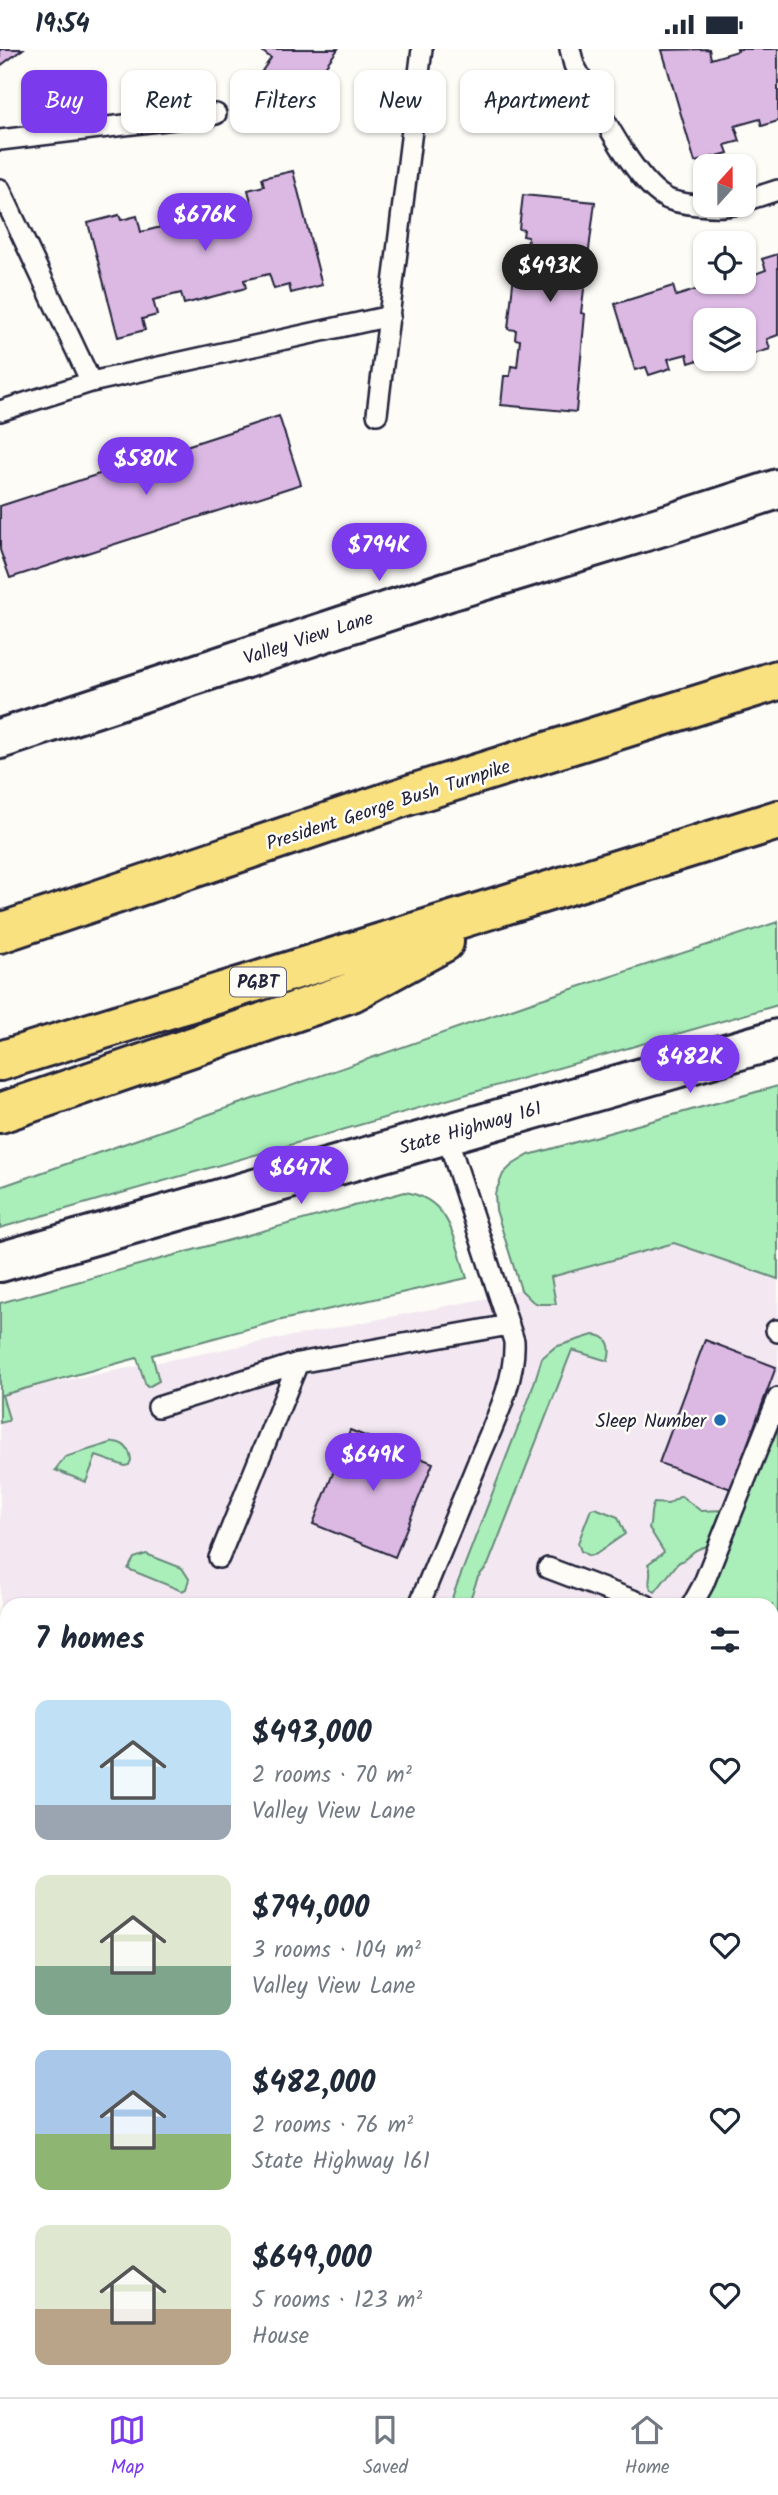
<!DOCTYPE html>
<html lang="en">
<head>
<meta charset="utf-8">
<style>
  body { margin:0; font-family:Kalam,sans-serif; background:#f2f2f3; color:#1f2937; height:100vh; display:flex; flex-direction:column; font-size:26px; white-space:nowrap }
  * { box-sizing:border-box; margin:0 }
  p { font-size:23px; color:#747a83 }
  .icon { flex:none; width:38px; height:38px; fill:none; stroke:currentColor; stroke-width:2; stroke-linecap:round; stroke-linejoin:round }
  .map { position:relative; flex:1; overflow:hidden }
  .side { position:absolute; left:0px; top:1549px; width:779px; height:800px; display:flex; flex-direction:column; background:#fff; border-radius:21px 21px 0 0; box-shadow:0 2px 5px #0004 }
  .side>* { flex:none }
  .top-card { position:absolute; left:21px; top:21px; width:737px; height:63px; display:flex; gap:14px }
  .needle { width:46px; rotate:21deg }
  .fabs { position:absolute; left:693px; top:105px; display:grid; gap:14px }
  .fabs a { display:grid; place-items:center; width:63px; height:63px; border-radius:14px; background:#fff; box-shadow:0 2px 5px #0004; font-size:35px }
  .price { position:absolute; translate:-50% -60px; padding:0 16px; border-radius:24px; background:#7c3aed; color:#fff; font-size:23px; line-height:46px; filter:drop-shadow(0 2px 4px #0008) }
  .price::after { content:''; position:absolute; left:50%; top:42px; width:21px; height:16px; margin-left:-10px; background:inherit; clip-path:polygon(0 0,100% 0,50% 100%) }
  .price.selected { background:#222; color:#fff }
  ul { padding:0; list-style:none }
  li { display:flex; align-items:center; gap:21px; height:175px; padding:0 35px }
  li span { display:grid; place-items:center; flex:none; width:196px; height:140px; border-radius:14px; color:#555 }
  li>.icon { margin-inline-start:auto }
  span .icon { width:84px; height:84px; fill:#fffc; stroke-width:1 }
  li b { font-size:30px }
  h2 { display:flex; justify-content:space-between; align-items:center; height:84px; padding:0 35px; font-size:30px }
  .pill { padding:0 24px; border-radius:14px; background:#fff; box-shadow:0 2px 5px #0004; font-size:24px; line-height:63px }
  .pill.selected { background:#7c3aed; color:#fff }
  .status { display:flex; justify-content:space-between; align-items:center; height:49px; padding:0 35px; background:#fff; direction:ltr }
  .status svg { height:19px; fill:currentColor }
  .dock { display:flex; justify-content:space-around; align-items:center; height:98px; border-top:2px solid #e0e1e3; background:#fff; font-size:19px; color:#747a83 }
  .dock a { display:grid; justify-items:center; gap:4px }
  .dock .selected { color:#7c3aed }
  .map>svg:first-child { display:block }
  .built { fill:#f3e8f1 }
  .green { fill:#aaefba; stroke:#66887a; stroke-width:2 }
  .building { fill:#dcb9e3; stroke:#22223b; stroke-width:2 }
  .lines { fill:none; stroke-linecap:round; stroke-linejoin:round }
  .lane-casing { stroke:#22223b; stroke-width:24 }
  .secondary-casing { stroke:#22223b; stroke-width:44 }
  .highway-casing { stroke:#22223b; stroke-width:44 }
  .lane { stroke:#fdfcf7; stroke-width:19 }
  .secondary { stroke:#fdfcf7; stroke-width:38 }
  .highway { stroke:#fae180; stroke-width:38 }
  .poi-dot { fill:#1f6fb2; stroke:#fdfcf7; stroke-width:2.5 }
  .labels { text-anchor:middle; stroke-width:5; stroke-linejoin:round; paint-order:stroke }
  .shield { fill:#fdfcf7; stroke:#646373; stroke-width:2 }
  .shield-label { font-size:18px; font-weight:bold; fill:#22223b }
  .street-label { font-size:19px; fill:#22223b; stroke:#fdfcf7 }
  .poi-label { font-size:19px; fill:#22223b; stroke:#fdfcf7; text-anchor:end }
</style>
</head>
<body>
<div class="status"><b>19:54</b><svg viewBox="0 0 49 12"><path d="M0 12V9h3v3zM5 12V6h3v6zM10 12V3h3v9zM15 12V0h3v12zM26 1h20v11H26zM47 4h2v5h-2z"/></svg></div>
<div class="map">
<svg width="778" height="2348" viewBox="0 0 778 2348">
  <rect width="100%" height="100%" fill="#fdfcf7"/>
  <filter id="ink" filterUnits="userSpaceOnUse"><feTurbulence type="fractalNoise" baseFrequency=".0143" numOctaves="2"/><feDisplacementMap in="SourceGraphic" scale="14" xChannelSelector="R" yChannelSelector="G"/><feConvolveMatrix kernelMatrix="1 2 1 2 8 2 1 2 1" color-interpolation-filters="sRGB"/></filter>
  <g filter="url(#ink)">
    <path class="built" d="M661,1186L778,1230V1361L708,1556H7V2281L0,2276V1344L508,1245Z
      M778,2166V2348H707L709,2342H772V2182Z
      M96,2342H418L415,2348H106Z"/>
    <path class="green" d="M778,873V956L0,1179V1138L529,954Z
      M778,1037V1230L674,1194L551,1228L556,1255H538L532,1252L521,1241L496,1161L495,1145L503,1125L512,1116L529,1106Z
      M405,1143C451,1150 454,1191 467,1229L273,1273L152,1306L159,1332L148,1338L146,1337L137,1309L2,1346L9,1370L8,1372L0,1374V1254Z
      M593,1286C609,1286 612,1298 608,1312L572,1301L488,1516L478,1528L468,1556H451L453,1546L530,1347L542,1309L555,1298Z
      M778,1369V1585L772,1603V1556H704Z
      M114,1393C125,1394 130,1401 131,1411L129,1416L125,1417L96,1407L86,1433L55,1421L65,1408Z
      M681,1447L701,1462L723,1461L708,1497C689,1501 692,1508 678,1514L655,1543C643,1536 655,1525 648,1515L664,1503L649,1479C652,1471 649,1462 654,1454L668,1455Z
      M595,1459L618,1468L625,1485L596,1505L589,1507L581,1502L578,1494L591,1460Z
      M146,1505L182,1519L189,1530L186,1540L182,1542L128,1520L134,1509Z
      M407,2342H484L481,2348H404Z"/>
    <path class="building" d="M0,0H23L0,17Z
      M259,0H338L296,57L270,38L275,31L262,22L271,9Z
      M709,0L711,10L738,2L737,0H778V72L762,77L760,70L735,77L740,92L725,96L728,104L695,113L662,1Z
      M293,122L322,236L291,244L289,236L274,240L269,225L244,231L246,239L184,255L181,244L153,251L157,266L142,270L145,281L118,288L88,174L119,166L121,171L137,167L141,183L165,177L163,168L227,152L230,162L252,156L248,141L264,137L262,129Z
      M523,146L595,153L581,264L585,265L576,363L501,356L504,327H510L511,317L517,318L520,291L515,290L516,281L508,280L514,225H521V215H526L528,188L523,187L524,181L519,180Z
      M778,205V286L767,290L770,300L744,308V271H705V309L689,314L687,305L668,310L671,319L649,326L646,318L635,321L615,255L673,237L676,247L715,235L717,240L735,233H744V229L766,221L762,210Z
      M279,367L301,435L10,529L0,501V457Z
      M705,1291L776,1318L731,1440L659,1414Z
      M350,1381L433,1414L395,1508L313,1475Z
      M0,1876L7,1879V2142L0,2139Z
      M240,2342H292L290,2348H256Z"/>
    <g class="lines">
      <g class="lane-casing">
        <path id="lane" d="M570,0L574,16C595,52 631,128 664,148C677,156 718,159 733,156
          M0,91L216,65
          M0,140L91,333
          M744,152L778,141
          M0,362L91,333L390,267
          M377,365L422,0
          M776,1281L778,1283
          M158,1358L298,1314L509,1276
          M219,1509L298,1314
          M548,1519L646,1556
          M419,1556C438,1509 458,1462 477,1415C492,1377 516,1334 514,1292L446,1085
          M692,1556L703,1536L778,1349
          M0,2256L7,2260"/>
      </g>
      <g class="secondary-casing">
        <path id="secondary" d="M0,690L449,542L672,474L778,440
          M0,1213L778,990
          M772,1770L778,1754
          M772,2029L778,2013
          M543,2348L545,2342
          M644,2348L646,2342"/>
      </g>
      <g class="highway-casing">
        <path id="highway" d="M0,884L409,746L778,631
          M0,1012L778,771
          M0,1064L352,943L444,893"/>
      </g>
      <use href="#lane" class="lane"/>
      <use href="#secondary" class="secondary"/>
      <use href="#highway" class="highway"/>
    </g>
  </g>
  <circle class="poi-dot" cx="720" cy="1371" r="7"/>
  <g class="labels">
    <rect class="shield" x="230" y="918.5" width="56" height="29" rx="5"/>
    <g class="shield-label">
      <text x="258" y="939">PGBT</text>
    </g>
    <g class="street-label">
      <text transform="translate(308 588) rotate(-18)" y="7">Valley View Lane</text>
      <text transform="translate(388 755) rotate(-18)" y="7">President George Bush Turnpike</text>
      <text transform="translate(470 1078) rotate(-16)" y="7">State Highway 161</text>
    </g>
    <g class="poi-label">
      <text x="706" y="1378">Sleep Number</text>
    </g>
  </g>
</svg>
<div class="fabs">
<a><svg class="needle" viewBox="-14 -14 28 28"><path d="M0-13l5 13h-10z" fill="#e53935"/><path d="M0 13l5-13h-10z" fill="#747a83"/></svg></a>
<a><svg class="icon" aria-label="locate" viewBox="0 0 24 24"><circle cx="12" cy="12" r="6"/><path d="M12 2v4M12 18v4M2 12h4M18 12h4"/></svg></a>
<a><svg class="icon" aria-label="layers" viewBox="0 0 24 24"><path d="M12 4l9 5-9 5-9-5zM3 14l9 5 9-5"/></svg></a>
</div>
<b class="price" style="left:205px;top:204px">$676K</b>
<b class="price selected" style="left:550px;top:255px">$493K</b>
<b class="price" style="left:146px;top:448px">$580K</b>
<b class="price" style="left:379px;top:534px">$794K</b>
<b class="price" style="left:690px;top:1046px">$482K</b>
<b class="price" style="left:301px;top:1157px">$647K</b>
<b class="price" style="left:373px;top:1444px">$649K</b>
<div class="top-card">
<a class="pill selected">Buy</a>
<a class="pill">Rent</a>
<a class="pill">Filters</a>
<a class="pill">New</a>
<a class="pill">Apartment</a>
</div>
<section class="side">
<h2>7 homes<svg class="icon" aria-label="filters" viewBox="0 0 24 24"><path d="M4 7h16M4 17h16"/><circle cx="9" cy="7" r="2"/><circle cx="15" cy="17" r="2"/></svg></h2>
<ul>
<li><span style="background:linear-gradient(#bfe0f5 75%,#9aa5b1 0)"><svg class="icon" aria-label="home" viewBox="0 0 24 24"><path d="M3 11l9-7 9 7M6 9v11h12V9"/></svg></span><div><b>$493,000</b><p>2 rooms · 70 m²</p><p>Valley View Lane</p></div><svg class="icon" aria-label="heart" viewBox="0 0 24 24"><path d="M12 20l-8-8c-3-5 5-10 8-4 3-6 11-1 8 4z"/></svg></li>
<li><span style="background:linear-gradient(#dfe7d0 65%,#7fa58c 0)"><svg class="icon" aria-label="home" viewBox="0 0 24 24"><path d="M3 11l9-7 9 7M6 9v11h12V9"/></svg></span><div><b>$794,000</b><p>3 rooms · 104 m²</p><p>Valley View Lane</p></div><svg class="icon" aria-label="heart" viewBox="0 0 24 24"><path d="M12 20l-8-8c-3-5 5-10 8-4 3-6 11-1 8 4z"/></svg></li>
<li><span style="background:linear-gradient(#a9c7e8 60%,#8fb573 0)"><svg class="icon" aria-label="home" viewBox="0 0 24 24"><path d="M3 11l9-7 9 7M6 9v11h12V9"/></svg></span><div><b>$482,000</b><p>2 rooms · 76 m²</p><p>State Highway 161</p></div><svg class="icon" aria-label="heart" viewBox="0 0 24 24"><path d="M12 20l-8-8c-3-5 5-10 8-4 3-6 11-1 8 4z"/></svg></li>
<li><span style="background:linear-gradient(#dfe7d0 60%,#b9a48a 0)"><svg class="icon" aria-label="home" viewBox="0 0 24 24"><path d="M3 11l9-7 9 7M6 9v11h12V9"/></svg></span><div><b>$649,000</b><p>5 rooms · 123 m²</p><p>House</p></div><svg class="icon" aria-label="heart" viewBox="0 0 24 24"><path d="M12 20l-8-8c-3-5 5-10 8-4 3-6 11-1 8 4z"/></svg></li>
</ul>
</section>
</div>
<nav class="dock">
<a class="selected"><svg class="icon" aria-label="map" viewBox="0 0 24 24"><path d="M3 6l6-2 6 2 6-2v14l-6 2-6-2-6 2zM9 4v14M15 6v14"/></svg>Map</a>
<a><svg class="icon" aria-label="saved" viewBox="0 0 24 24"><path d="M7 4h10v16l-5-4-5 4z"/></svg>Saved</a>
<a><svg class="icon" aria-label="home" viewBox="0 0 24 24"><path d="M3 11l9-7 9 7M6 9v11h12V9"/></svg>Home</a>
</nav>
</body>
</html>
